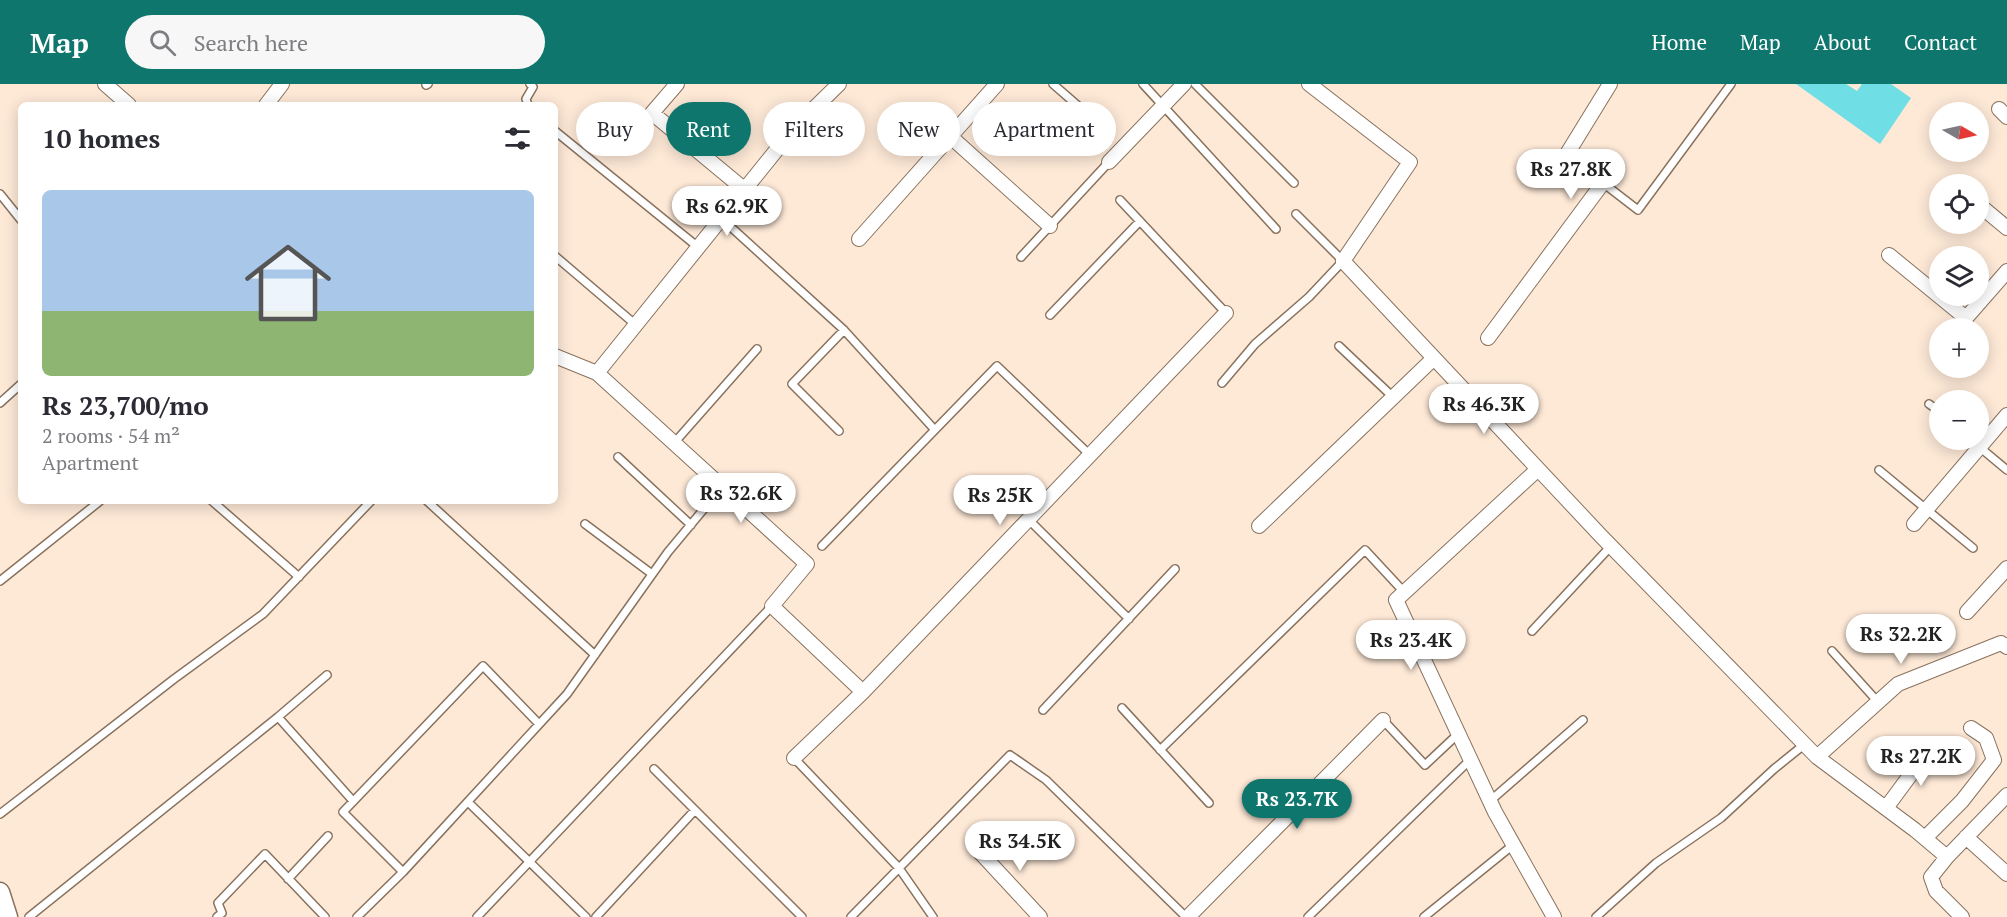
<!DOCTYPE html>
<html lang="en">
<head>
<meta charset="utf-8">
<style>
  body { margin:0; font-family:"PT Serif",serif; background:#f7f7f7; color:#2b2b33; height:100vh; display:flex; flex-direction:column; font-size:22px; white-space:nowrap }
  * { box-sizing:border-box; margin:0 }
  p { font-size:20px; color:#7c7c81 }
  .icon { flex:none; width:33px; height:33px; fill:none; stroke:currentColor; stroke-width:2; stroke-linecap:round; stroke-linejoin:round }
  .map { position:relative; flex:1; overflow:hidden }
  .sheet { position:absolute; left:18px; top:18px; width:540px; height:402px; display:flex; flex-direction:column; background:#fff; border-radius:9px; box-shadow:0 3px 15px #0003 }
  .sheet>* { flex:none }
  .guide { position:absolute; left:576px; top:18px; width:570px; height:54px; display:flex; gap:12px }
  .needle { width:39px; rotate:99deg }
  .fabs { position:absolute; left:1929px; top:18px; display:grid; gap:12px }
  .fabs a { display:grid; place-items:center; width:60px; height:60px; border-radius:50%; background:#fff; box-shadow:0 3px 15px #0003; font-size:30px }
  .price { position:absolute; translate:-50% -51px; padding:0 14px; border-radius:21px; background:#fff; color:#222; font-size:20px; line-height:39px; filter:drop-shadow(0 2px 3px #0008) }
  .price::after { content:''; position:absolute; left:50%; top:36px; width:18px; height:14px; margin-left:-9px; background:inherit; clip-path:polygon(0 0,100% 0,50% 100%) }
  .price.active { background:#0f766e; color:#fff }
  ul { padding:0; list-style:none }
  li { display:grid; align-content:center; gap:12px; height:318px; padding:0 24px }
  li+li { border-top:2px solid #e1e1e2 }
  li span { display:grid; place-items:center; height:186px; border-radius:9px; color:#555 }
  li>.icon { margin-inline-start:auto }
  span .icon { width:108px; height:108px; fill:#fffc; stroke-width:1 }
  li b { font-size:26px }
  h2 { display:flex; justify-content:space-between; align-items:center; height:72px; padding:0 24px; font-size:26px }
  .tag { padding:0 21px; border-radius:27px; background:#fff; box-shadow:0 3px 15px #0003; font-size:21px; line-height:54px }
  .tag.active { background:#0f766e; color:#fff }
  header { display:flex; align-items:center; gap:36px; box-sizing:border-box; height:84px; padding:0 30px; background:#0f766e; color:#fff }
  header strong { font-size:28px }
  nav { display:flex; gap:33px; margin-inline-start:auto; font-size:21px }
  .search { width:420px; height:54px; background:#f7f7f7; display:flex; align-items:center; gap:15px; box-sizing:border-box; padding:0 21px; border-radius:33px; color:#7c7c81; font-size:22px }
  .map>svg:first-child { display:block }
  .building { fill:#70dee5 }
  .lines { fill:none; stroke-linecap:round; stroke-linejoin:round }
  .service-casing { stroke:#89725e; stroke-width:10 }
  .minor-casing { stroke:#89725e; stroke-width:16 }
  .tertiary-casing { stroke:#89725e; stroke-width:21 }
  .service { stroke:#fff; stroke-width:7 }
  .minor { stroke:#fff; stroke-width:14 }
  .tertiary { stroke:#fff; stroke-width:18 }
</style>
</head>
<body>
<header>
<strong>Map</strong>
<div class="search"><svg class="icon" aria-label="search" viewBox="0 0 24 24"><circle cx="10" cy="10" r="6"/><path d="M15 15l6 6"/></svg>Search here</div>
<nav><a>Home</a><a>Map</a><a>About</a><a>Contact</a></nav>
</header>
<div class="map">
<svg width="2007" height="833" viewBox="0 0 2007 833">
  <rect width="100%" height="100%" fill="#fee9d7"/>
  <path class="building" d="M1796,0H1846L1857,7L1862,0H1891L1911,14L1880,60Z"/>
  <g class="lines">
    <g class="service-casing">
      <path id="service" d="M1053,0L1092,34
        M1143,0L1276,145
        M1195,0L1294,99
        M426,1L428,0
        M528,21L526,15L533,3L530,0
        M555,47L698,163
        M1603,99L1638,126L1731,0
        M0,110L21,136
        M1120,116L1226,229
        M722,135L844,246L934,345
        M555,172L636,241
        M1021,173L1109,78
        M1050,231L1140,137
        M1339,262L1393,313
        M1222,299L1255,260L1309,213L1343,177L1296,130
        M0,319L21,300
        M1929,320L1940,328
        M839,347L792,300L844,246
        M1971,356L2007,386
        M675,358L757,265
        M618,373L691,441
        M1879,386L1973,464
        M212,417L299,493
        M427,417L595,571
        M1028,435L1129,535
        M585,440L652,490
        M822,462L997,282L1090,371
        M0,497L100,417
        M1532,547L1611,462
        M1832,567L1878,618
        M1122,624L1209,719
        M1043,626L1175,485
        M278,633L353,717
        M1383,636L1425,681L1458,650
        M1160,666L1365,466L1404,508
        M794,674L899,784L933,833
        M654,685L802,833
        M1490,717L1583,636
        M468,718L586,833
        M0,730L174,595L263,530L371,417
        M403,788L343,728L483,582L539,640
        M288,795L328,752
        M29,833L278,633L327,591
        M217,833L222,829L218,819L265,770L325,833
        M357,833L403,788L567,610L668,468L723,402
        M477,833L772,522
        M596,833L695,726
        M851,833L1010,671L1046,696L1186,833
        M1308,833L1470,676
        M1424,833L1513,761
        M1596,833L1656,779L1721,734L1774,685L1805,660"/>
    </g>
    <g class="minor-casing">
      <path id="minor" d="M105,0L129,21
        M677,0L652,29L745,106
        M1309,0L1410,78L1343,177L1601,452L1817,673L1915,746L1947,773
        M266,21L282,0
        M1999,25L2007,33
        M951,53L1050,142
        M1109,78L1184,0
        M1978,120L2007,144
        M859,155L997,0
        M1889,171L1966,234L2007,187
        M1488,254L1608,92L1567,70L1610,0
        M555,272L597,289L807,480L772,522L863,608
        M597,289L795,43L839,0
        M1538,385L1396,516L1495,728L1554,833
        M1914,440L2007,331
        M1259,442L1434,274
        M1967,528L2007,484
        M1817,673L1898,600L2001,559L2007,563
        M794,674L863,608L1226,229
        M1886,724L1931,663
        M1966,753L2007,790
        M1925,754L1962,717L1994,676L1986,654L1971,644
        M977,765L1040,833
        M1188,833L1383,636
        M1962,833L1936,807L1931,793L1947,773L2007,711"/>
    </g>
    <g class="tertiary-casing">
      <path id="tertiary" d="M0,808L8,833"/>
    </g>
    <use href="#service" class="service"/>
    <use href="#minor" class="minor"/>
    <use href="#tertiary" class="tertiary"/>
  </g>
</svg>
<div class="fabs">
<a><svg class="needle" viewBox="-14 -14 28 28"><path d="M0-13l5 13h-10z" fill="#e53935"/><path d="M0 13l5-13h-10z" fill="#7c7c81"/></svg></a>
<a><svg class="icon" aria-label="locate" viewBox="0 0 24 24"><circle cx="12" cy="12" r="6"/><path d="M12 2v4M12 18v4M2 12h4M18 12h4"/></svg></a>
<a><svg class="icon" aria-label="layers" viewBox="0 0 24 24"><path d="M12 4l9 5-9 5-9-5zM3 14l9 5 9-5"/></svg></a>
<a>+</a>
<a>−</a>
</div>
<b class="price" style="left:1571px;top:116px">Rs 27.8K</b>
<b class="price" style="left:727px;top:153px">Rs 62.9K</b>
<b class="price" style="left:1484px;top:351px">Rs 46.3K</b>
<b class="price" style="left:741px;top:440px">Rs 32.6K</b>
<b class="price" style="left:1000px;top:442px">Rs 25K</b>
<b class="price" style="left:1901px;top:581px">Rs 32.2K</b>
<b class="price" style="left:1411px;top:587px">Rs 23.4K</b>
<b class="price" style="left:1921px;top:703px">Rs 27.2K</b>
<b class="price active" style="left:1297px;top:746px">Rs 23.7K</b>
<b class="price" style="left:1020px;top:788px">Rs 34.5K</b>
<div class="guide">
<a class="tag">Buy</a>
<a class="tag active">Rent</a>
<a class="tag">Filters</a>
<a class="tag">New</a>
<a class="tag">Apartment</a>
</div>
<section class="sheet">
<h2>10 homes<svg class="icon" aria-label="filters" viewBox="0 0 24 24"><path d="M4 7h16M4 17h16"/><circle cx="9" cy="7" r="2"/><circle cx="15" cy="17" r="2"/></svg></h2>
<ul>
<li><span style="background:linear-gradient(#a9c7e8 65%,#8fb573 0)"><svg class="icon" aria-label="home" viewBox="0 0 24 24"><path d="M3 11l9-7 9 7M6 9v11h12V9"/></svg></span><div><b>Rs 23,700/mo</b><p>2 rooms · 54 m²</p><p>Apartment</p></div></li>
</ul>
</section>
</div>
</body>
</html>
